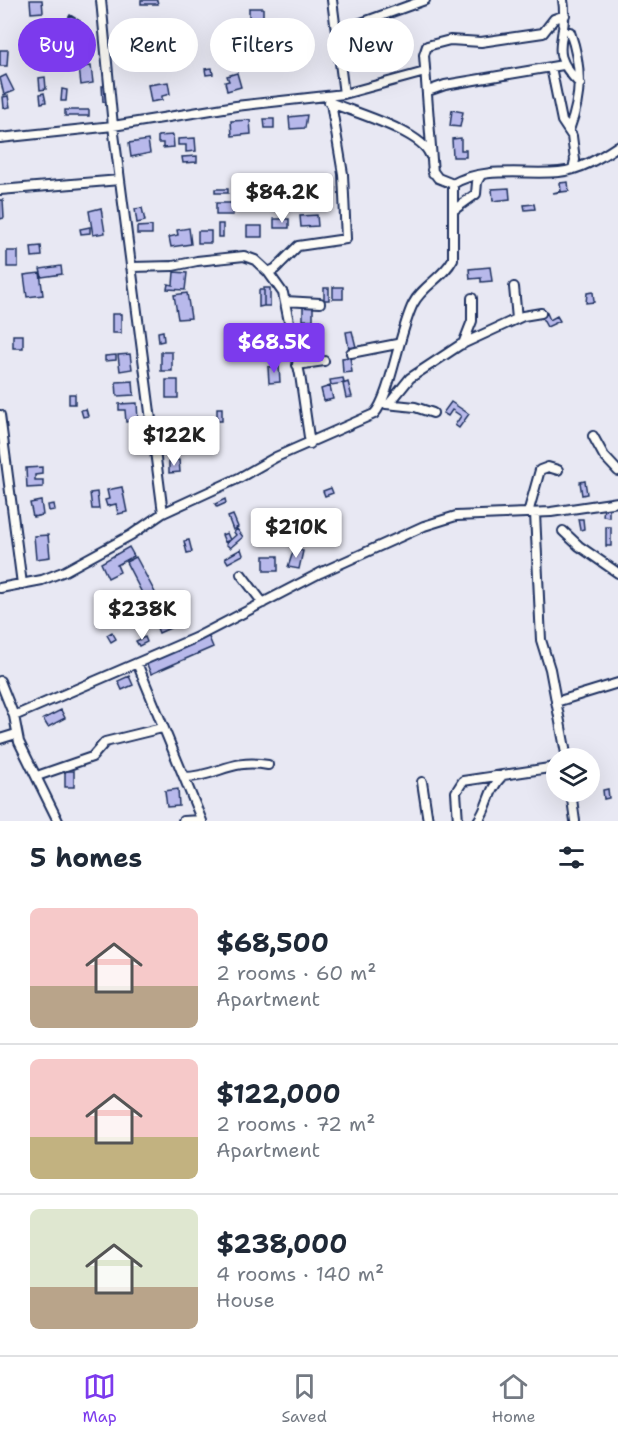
<!DOCTYPE html>
<html lang="en">
<head>
<meta charset="utf-8">
<style>
  body { margin:0; font-family:"Shantell Sans",sans-serif; background:#f2f2f3; color:#1f2937; height:100vh; display:flex; flex-direction:column; font-size:22px; white-space:nowrap }
  * { box-sizing:border-box; margin:0 }
  p { font-size:20px; color:#747a83 }
  .icon { flex:none; width:33px; height:33px; fill:none; stroke:currentColor; stroke-width:2; stroke-linecap:round; stroke-linejoin:round }
  .map { position:relative; height:821px; overflow:hidden }
  .panel { display:flex; flex-direction:column; background:#fff; flex:1 }
  .panel>* { flex:none }
  .banner { position:absolute; left:18px; top:18px; width:582px; height:54px; display:flex; gap:12px }
  .fabs { position:absolute; left:546px; top:748px; display:grid; gap:12px }
  .fabs a { display:grid; place-items:center; width:54px; height:54px; border-radius:50%; background:#fff; box-shadow:0 6px 24px #0002; font-size:30px }
  .price { position:absolute; translate:-50% -51px; padding:0 14px; border-radius:6px; background:#fff; color:#222; font-size:20px; line-height:39px; filter:drop-shadow(0 2px 3px #0008) }
  .price::after { content:''; position:absolute; left:50%; top:36px; width:18px; height:14px; margin-left:-9px; background:inherit; clip-path:polygon(0 0,100% 0,50% 100%) }
  .price.on { background:#7c3aed; color:#fff }
  ul { padding:0; list-style:none }
  li { display:flex; align-items:center; gap:18px; height:150px; padding:0 30px }
  li+li { border-top:2px solid #e0e1e3 }
  li span { display:grid; place-items:center; flex:none; width:168px; height:120px; border-radius:9px; color:#555 }
  li>.icon { margin-inline-start:auto }
  span .icon { width:72px; height:72px; fill:#fffc; stroke-width:1 }
  li b { font-size:26px }
  h2 { display:flex; justify-content:space-between; align-items:center; height:72px; padding:0 30px; font-size:26px }
  .chip { padding:0 21px; border-radius:27px; background:#fff; box-shadow:0 6px 24px #0002; font-size:21px; line-height:54px }
  .chip.on { background:#7c3aed; color:#fff }
  .tab-bar { display:flex; justify-content:space-around; align-items:center; height:84px; border-top:2px solid #e0e1e3; background:#fff; font-size:16px; color:#747a83 }
  .tab-bar a { display:grid; justify-items:center; gap:3px }
  .tab-bar .on { color:#7c3aed }
  .map>svg:first-child { display:block }
  .building { fill:#b8b9eb; stroke:#1b2f5e; stroke-width:1.5 }
  .lines { fill:none; stroke-linecap:round; stroke-linejoin:round }
  .street-casing { stroke:#1b2f5e; stroke-width:12 }
  .street { stroke:#fdfcf7; stroke-width:8 }
</style>
</head>
<body>
<div class="map">
<svg width="618" height="821" viewBox="0 0 618 821">
  <rect width="100%" height="100%" fill="#e8e8f3"/>
  <filter id="ink" filterUnits="userSpaceOnUse"><feTurbulence type="fractalNoise" baseFrequency=".0167" numOctaves="2"/><feDisplacementMap in="SourceGraphic" scale="12" xChannelSelector="R" yChannelSelector="G"/><feConvolveMatrix kernelMatrix="1 2 1 2 8 2 1 2 1" color-interpolation-filters="sRGB"/></filter>
  <g filter="url(#ink)">
    <path class="building" d="M30,0H42L43,12L31,13Z
      M141,0H157L158,4H141Z
      M249,8H263V18H249Z
      M70,15L80,21L71,34L62,28Z
      M31,21H36L37,37H32Z
      M55,30L56,36L51,37L50,31Z
      M249,30H264V40H259V48H249Z
      M279,30L280,36L266,37V31Z
      M0,50H8L7,66H0Z
      M43,51L48,59L44,62L39,54Z
      M91,66L93,83L81,85L79,67Z
      M212,68L213,74L206,75L205,69Z
      M237,73L241,87L227,91L225,82L229,81L227,76Z
      M6,75L14,91L4,95L0,78Z
      M45,77L46,89L40,90L39,78Z
      M168,82L170,94L162,96V100L151,102L148,85Z
      M102,86H106L108,102H103Z
      M62,89L67,90L66,101H61Z
      M44,93L46,102L41,103L40,94Z
      M8,96L10,107L4,108L3,97Z
      M65,110H89V116H65Z
      M452,110L463,112L460,127L450,126Z
      M307,115L305,128L290,129L289,117Z
      M264,119H274V128H265Z
      M250,120L251,134L232,136L231,121Z
      M173,135L174,147L163,148V143H158V136Z
      M195,138L196,151L186,152V145H178V139Z
      M461,138V150H466V157H453L452,139Z
      M148,140L150,153L131,157L129,143Z
      M197,156V162L183,163L182,157Z
      M568,182L569,191L553,193L561,191L560,183Z
      M509,188L510,199L493,201L492,189Z
      M215,189H228V193H215Z
      M0,200H3L4,218L0,219Z
      M216,203H233V215H216Z
      M534,204L535,209L525,210L524,205Z
      M101,208L105,233L93,235L89,211Z
      M142,208L145,221L137,223L135,209Z
      M317,215L318,226L301,227L300,216Z
      M274,219H289V228H274Z
      M218,224H223V237H218Z
      M152,226V234H137V227Z
      M247,226H262V237H247Z
      M90,227V233L81,234L80,229Z
      M189,228L191,244L171,247L169,237L178,235L177,230Z
      M198,231H211V243H198Z
      M41,246L42,256L32,257L31,247Z
      M7,251H18V267H7Z
      M61,266L62,274L42,277L40,269Z
      M490,267L492,281L481,282V278L470,279L469,269Z
      M174,272L187,273L185,290L167,289L168,284L173,285Z
      M40,273L43,295L27,297L24,275Z
      M333,287H343V299H333Z
      M264,288H270V306H264Z
      M324,288H329V300H324Z
      M259,290H264V306L259,307Z
      M593,292L594,302L586,303L587,293Z
      M187,293L191,318L178,319L174,295Z
      M303,306H313V320H303Z
      M547,313L550,320L557,316L560,321L547,327L541,316Z
      M112,314H121V333H112Z
      M163,331L164,341L159,342L158,332Z
      M352,331L356,347L349,349L346,332Z
      M13,335H23V348H13Z
      M267,340H277V358H264Z
      M250,343H255L256,353H250Z
      M161,352H172V371H161Z
      M130,354L132,369L120,371L118,355Z
      M116,355V360L105,361V356Z
      M350,357L352,372L343,373L342,358Z
      M279,366L280,382L269,383L268,367Z
      M343,378L344,383L331,385L330,380Z
      M166,380H178V398H166Z
      M133,381L134,395L117,396L116,382Z
      M348,382L352,397L346,398L343,384Z
      M330,386L333,399L324,401L321,389Z
      M69,394H75V404H69Z
      M451,402L469,414L459,428L455,425L461,416L452,410L448,416L443,413Z
      M137,403L138,421L126,422L125,410H119V404Z
      M217,408H222V421H211V417H217Z
      M86,409L88,416L83,417L81,410Z
      M184,429L187,448L174,450L171,431Z
      M179,460L180,472L169,473V461Z
      M42,467V474L35,475V480H43V487L27,488L26,468Z
      M585,481L587,494L582,495L580,482Z
      M122,487L127,512L118,514L116,504L107,506L105,500L109,499L107,490Z
      M331,488L333,493L325,496L323,491Z
      M97,492L99,509H92L90,493Z
      M225,499L226,503L217,507L215,504Z
      M41,501L43,515L33,517L30,503Z
      M54,504L55,510L49,511L48,505Z
      M604,507H609V517L603,516Z
      M233,515L238,527L233,530L228,517Z
      M578,519H583L584,529L580,530Z
      M606,527H611V546H606Z
      M237,529L243,537L230,548L226,544L236,535L234,532Z
      M227,533L230,540L225,542L222,535Z
      M48,535L50,557L36,559L34,536Z
      M189,540L192,552L187,553L184,541Z
      M129,547L134,556L117,565L120,572L108,578L101,563Z
      M241,549L243,555L228,563L225,558Z
      M294,549L303,551L299,569L288,567Z
      M264,556H278V571H264Z
      M136,557L167,615L156,620L126,562Z
      M168,623L170,628L159,633L157,628Z
      M112,632L116,639L111,642L107,635Z
      M208,635L213,647L151,674L146,662Z
      M145,637L147,642L139,646L136,641Z
      M129,676L133,685L122,690L118,681Z
      M61,710L65,718L48,727L43,719Z
      M65,771H74V787H65Z
      M178,789L179,806L167,807L165,791Z
      M608,789L609,798L604,799L603,790Z"/>
    <g class="lines">
      <g class="street-casing">
        <path id="street" d="M101,0L113,126L163,513
          M332,0L344,94
          M563,0C570,42 544,48 580,84
          M336,32L425,0
          M551,67L562,121L572,136L575,160L573,169
          M428,91L445,85L563,65
          M329,102C352,112 422,131 430,155
          M569,130C582,96 582,66 570,32
          M0,138L113,126L236,106L344,94L425,72
          M432,170L438,178L453,184
          M433,173L424,55L427,46L450,40L481,42L543,33L554,19L565,15
          M0,190L120,180
          M455,209L476,194L477,182L481,175
          M131,267L173,266L197,261L244,256L255,260L268,272L283,293L300,375L310,444
          M268,272L275,269L298,246L346,239L343,174L331,103
          M514,287L517,319
          M285,301L320,303
          M463,344L472,321V298
          M351,353L397,344
          M297,365L324,361
          M386,404L415,407L433,413
          M389,404L410,378L460,345L523,316L541,313
          M0,415L22,584
          M593,436L604,456L618,471
          M528,513L540,470L548,467L558,470
          M535,513L541,640L550,669L567,759
          M563,531L579,546L618,573
          M241,574L263,603
          M0,588L42,580L65,571L131,535L163,513L239,478L276,457L374,414C390,398 399,332 413,304C422,286 444,277 453,259V184C483,166 525,175 559,172C580,170 600,158 618,146
          M137,663L202,821
          M0,681L14,716L195,638L320,573L424,526L456,516L551,512L618,502
          M556,702L618,683
          M14,716L19,742L58,821
          M0,739L16,734
          M37,776L92,757L105,742L162,728
          M184,777C217,777 230,758 268,765
          M422,782L428,821
          M571,792L575,821
          M183,821L201,820
          M458,821L456,792L463,781L556,767
          M478,821C490,804 487,791 503,775"/>
      </g>
      <use href="#street" class="street"/>
    </g>
  </g>
</svg>
<div class="fabs">
<a><svg class="icon" aria-label="layers" viewBox="0 0 24 24"><path d="M12 4l9 5-9 5-9-5zM3 14l9 5 9-5"/></svg></a>
</div>
<b class="price" style="left:282px;top:224px">$84.2K</b>
<b class="price on" style="left:274px;top:374px">$68.5K</b>
<b class="price" style="left:174px;top:467px">$122K</b>
<b class="price" style="left:296px;top:559px">$210K</b>
<b class="price" style="left:142px;top:641px">$238K</b>
<div class="banner">
<a class="chip on">Buy</a>
<a class="chip">Rent</a>
<a class="chip">Filters</a>
<a class="chip">New</a>
</div>
</div>
<section class="panel">
<h2>5 homes<svg class="icon" aria-label="filters" viewBox="0 0 24 24"><path d="M4 7h16M4 17h16"/><circle cx="9" cy="7" r="2"/><circle cx="15" cy="17" r="2"/></svg></h2>
<ul>
<li><span style="background:linear-gradient(#f6c9c9 65%,#b9a48a 0)"><svg class="icon" aria-label="home" viewBox="0 0 24 24"><path d="M3 11l9-7 9 7M6 9v11h12V9"/></svg></span><div><b>$68,500</b><p>2 rooms · 60 m²</p><p>Apartment</p></div></li>
<li><span style="background:linear-gradient(#f6c9c9 65%,#c2b280 0)"><svg class="icon" aria-label="home" viewBox="0 0 24 24"><path d="M3 11l9-7 9 7M6 9v11h12V9"/></svg></span><div><b>$122,000</b><p>2 rooms · 72 m²</p><p>Apartment</p></div></li>
<li><span style="background:linear-gradient(#dfe7d0 65%,#b9a48a 0)"><svg class="icon" aria-label="home" viewBox="0 0 24 24"><path d="M3 11l9-7 9 7M6 9v11h12V9"/></svg></span><div><b>$238,000</b><p>4 rooms · 140 m²</p><p>House</p></div></li>
</ul>
</section>
<nav class="tab-bar">
<a class="on"><svg class="icon" aria-label="map" viewBox="0 0 24 24"><path d="M3 6l6-2 6 2 6-2v14l-6 2-6-2-6 2zM9 4v14M15 6v14"/></svg>Map</a>
<a><svg class="icon" aria-label="saved" viewBox="0 0 24 24"><path d="M7 4h10v16l-5-4-5 4z"/></svg>Saved</a>
<a><svg class="icon" aria-label="home" viewBox="0 0 24 24"><path d="M3 11l9-7 9 7M6 9v11h12V9"/></svg>Home</a>
</nav>
</body>
</html>
